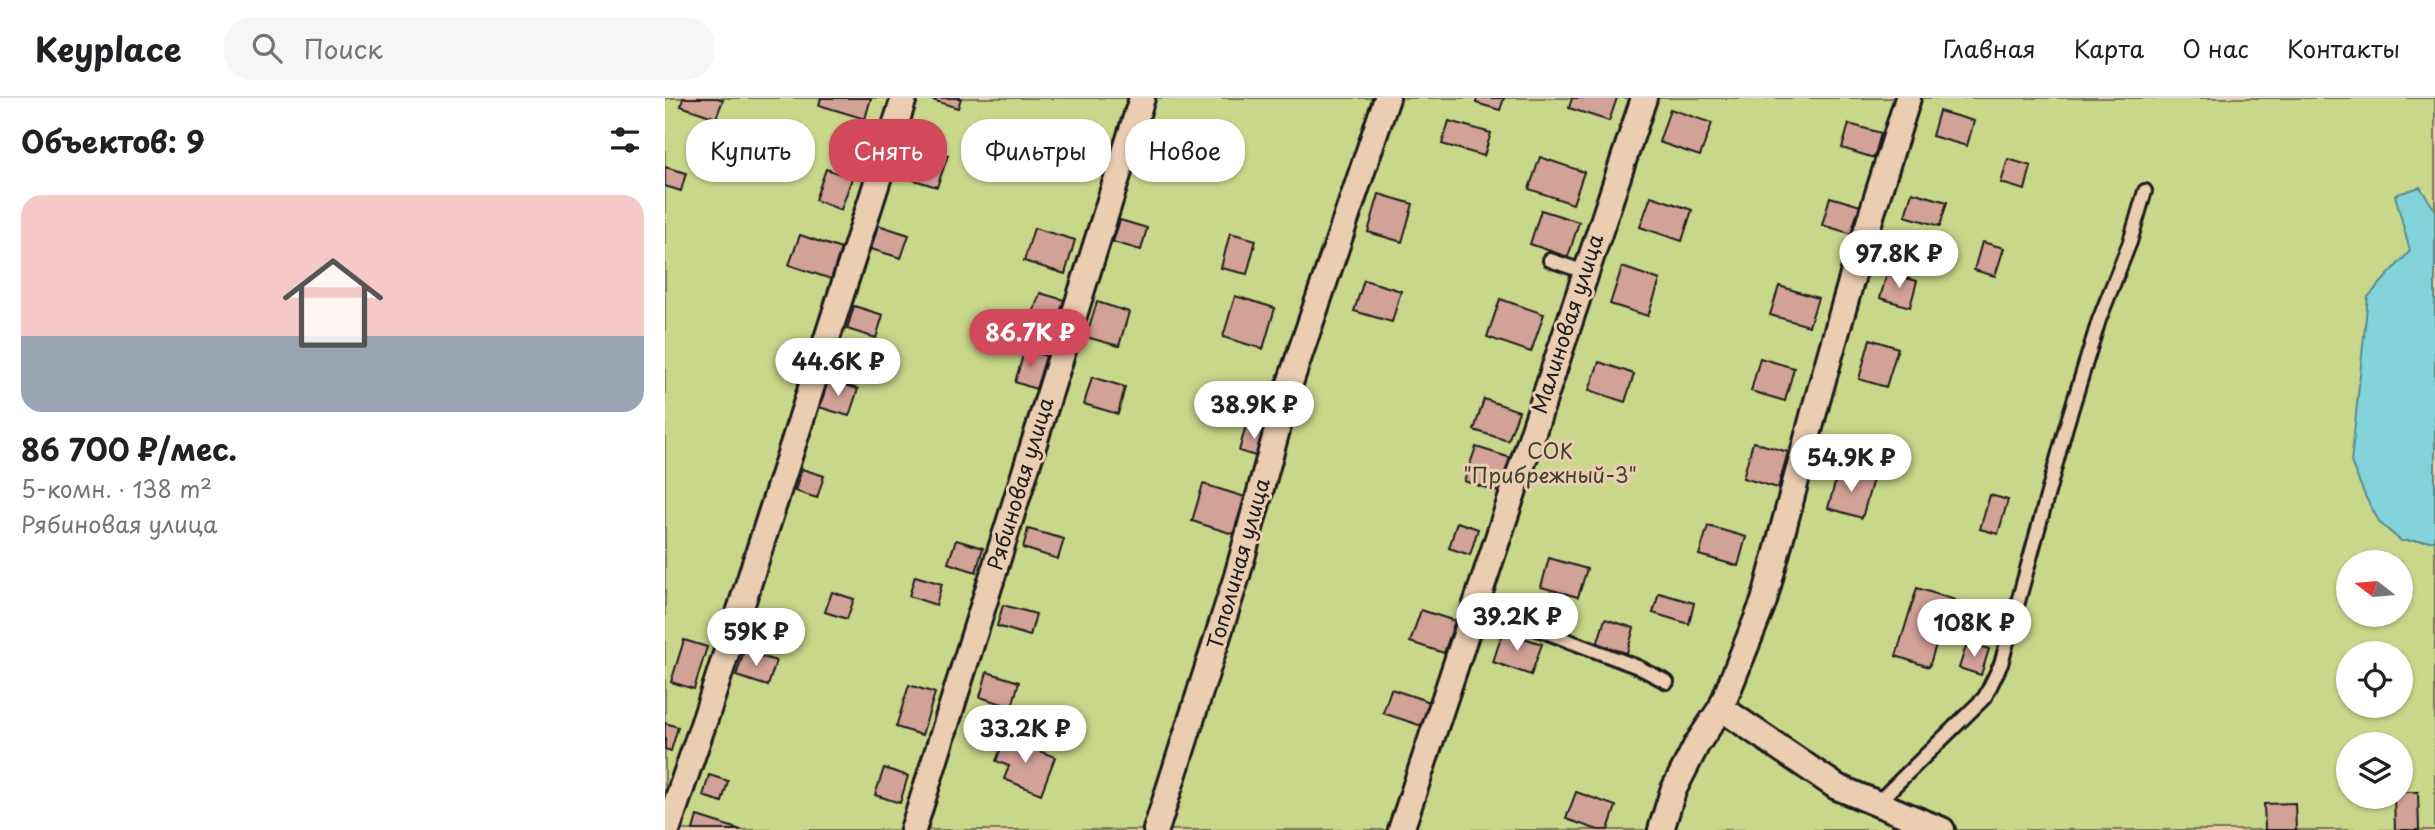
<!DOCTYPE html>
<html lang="ru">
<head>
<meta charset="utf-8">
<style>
  body { margin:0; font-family:"Playpen Sans",sans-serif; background:#f6f6f6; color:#202124; height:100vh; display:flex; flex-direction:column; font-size:26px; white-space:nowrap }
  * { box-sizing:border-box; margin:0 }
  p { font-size:23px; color:#757577 }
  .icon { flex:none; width:38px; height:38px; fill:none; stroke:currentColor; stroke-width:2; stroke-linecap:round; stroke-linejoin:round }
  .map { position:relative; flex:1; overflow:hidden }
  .side { display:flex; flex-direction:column; background:#fff; width:665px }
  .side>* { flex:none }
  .guide { position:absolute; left:21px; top:21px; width:665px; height:63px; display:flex; gap:14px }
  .needle { width:46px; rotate:286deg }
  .fabs { position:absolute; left:1671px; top:452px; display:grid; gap:14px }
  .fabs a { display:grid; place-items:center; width:77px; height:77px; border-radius:50%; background:#fff; box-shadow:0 2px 5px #0004; font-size:35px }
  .price { position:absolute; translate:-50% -60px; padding:0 16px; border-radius:24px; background:#fff; color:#222; font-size:23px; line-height:46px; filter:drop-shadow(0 2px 4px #0008) }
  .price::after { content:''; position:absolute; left:50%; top:42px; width:21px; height:16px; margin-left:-10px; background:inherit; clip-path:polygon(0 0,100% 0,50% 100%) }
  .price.active { background:#d1495b; color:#fff }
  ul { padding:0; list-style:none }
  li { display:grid; align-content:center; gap:14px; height:371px; padding:0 21px }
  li+li { border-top:2px solid #e0e0e0 }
  li span { display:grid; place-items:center; height:217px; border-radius:21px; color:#555 }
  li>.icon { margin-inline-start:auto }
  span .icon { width:126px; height:126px; fill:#fffc; stroke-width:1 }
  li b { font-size:30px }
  h2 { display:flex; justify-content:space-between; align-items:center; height:84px; padding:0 21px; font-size:30px }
  .tag { padding:0 24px; border-radius:28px; background:#fff; box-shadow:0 2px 5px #0004; font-size:24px; line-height:63px }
  .tag.active { background:#d1495b; color:#fff }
  header { display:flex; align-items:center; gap:42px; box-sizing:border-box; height:98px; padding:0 35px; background:#fff; border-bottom:2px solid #e0e0e0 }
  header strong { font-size:33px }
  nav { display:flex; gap:38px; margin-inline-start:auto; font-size:24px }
  .search { width:490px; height:63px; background:#f6f6f6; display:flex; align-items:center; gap:18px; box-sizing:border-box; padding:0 24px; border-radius:28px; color:#757577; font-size:26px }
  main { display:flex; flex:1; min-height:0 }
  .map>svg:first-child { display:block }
  .green { fill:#c9d78b; stroke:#727a54; stroke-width:2; fill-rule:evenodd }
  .water { fill:#82d4da; stroke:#598a8e; stroke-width:2 }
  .building { fill:#d3a297; stroke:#1c1c1c; stroke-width:2 }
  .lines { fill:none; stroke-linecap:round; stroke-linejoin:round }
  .service-casing { stroke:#1c1c1c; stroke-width:18 }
  .minor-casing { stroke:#1c1c1c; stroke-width:30 }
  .service { stroke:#ebcdb1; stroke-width:12 }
  .minor { stroke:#ebcdb1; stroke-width:24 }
  .labels { text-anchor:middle; stroke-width:6; stroke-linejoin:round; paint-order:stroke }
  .street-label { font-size:21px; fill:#1c1c1c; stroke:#ebcdb1 }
  .park-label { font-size:21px; fill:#3f4132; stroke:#ebcdb1 }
</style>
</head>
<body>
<header>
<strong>Keyplace</strong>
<div class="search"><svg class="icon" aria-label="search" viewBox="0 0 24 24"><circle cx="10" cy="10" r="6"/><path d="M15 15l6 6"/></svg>Поиск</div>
<nav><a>Главная</a><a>Карта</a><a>О нас</a><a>Контакты</a></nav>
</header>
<main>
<section class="side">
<h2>Объектов: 9<svg class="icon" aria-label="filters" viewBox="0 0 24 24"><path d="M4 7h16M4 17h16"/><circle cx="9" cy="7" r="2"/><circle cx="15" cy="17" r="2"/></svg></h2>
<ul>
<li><span style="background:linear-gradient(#f6c9c9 65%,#9aa5b1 0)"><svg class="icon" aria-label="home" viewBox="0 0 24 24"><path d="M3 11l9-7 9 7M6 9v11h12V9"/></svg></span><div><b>86 700 ₽/мес.</b><p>5-комн. · 138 m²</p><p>Рябиновая улица</p></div></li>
</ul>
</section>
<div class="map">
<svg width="1770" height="732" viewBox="0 0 1770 732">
  <rect width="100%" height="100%" fill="#eec8b0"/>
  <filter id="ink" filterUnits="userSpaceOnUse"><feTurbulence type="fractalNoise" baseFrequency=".0143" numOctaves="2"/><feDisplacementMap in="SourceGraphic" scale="14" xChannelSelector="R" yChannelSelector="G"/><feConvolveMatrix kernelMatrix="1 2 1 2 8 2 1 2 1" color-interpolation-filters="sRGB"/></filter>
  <g filter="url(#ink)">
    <path class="green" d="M0,0H1770V732H0ZM1684,464H1736V516H1684ZM1684,555H1736V607H1684ZM1684,646H1736V698H1684Z"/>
    <path class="water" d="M1755,89L1770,112V443H1736L1715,425L1701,400L1686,364L1703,199L1745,153L1730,97Z"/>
    <path class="building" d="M18,0H53L58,2L51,20L16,8Z
      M156,0H206L200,21L154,7Z
      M261,0H296L293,10Z
      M812,0H839L835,12L811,5Z
      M907,0H952L944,23L904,10Z
      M1005,11L1047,25L1035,58L994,44Z
      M1274,13L1309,23L1302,48L1267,38Z
      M784,23L826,35L819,58L777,46Z
      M1184,26L1216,35L1209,60L1177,50Z
      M485,37L513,45L503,81L475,73Z
      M246,45L283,57L272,89L236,78Z
      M875,59L919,74L908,106L864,91Z
      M1343,61L1366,68L1360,92L1336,85Z
      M0,69L21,75L16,93L0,88Z
      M161,71L187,80L176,112L150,102Z
      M1247,94L1282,104L1275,128L1240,118Z
      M714,96L748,106L737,144L703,134Z
      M986,98L1027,112L1017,143L975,129Z
      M1165,99L1199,109L1191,137L1157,127Z
      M876,112L914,124L903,159L865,146Z
      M455,122L482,130L476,152L448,144Z
      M213,127L244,137L236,160L206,151Z
      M369,130L410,142L400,176L359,163Z
      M565,135L591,142L582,176L556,170Z
      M135,137L176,151L166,181L124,167Z
      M1317,144L1339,150L1330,178L1309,172Z
      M957,169L995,182L983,218L945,206Z
      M1222,175L1252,183L1245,209L1215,200Z
      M699,182L736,193L727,224L689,213Z
      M1114,188L1153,200L1144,228L1105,217Z
      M375,195L399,202L392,226L367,218Z
      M570,198L610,210L598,251L558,239Z
      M835,201L879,216L866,254L822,239Z
      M432,204L464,214L454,248L421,239Z
      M189,208L218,217L211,240L182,231Z
      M1205,241L1233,250L1221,289L1194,281Z
      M360,251L381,258L371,291L350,284Z
      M1095,260L1129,270L1120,303L1086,293Z
      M934,264L969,276L960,304L924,292Z
      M427,279L460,289L453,316L419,306Z
      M162,282L193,291L184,318L154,309Z
      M819,301L854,313L843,343L809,332Z
      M581,327L605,334L597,360L574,353Z
      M1088,344L1123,354L1113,390L1078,380Z
      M811,349L846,360L834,394L799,383Z
      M137,371L159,378L152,400L130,393Z
      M1174,371L1208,381L1197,420L1163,410Z
      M538,386L580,399L568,436L527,423Z
      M1325,397L1343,402L1333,436L1315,431Z
      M792,424L813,431L805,457L784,450Z
      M1043,428L1081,439L1073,468L1034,457Z
      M363,431L399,441L393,461L358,450Z
      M291,442L318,450L311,474L283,465Z
      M884,460L922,471L913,499L876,489Z
      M250,478L277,486L271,507L244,498Z
      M1252,490L1290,502L1282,529L1277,528L1264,569L1231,558Z
      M167,494L189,501L182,521L160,514Z
      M994,495L1029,505L1024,526L988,515Z
      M338,507L371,516L365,538L332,528Z
      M756,512L790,523L779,555L745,544Z
      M940,521L969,530L962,555L932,547Z
      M92,523L112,530L105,553L84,547Z
      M838,533L877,546L866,577L828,564Z
      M19,542L42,549L29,591L6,584Z
      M1302,545L1324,551L1316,577L1294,570Z
      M79,553L111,563L103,588L71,578Z
      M322,574L354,584L347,609L315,599Z
      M244,587L270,595L257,637L231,629Z
      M726,591L765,604L757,628L718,615Z
      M0,625L13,629L6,653L0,651Z
      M340,640L390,659L376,696L339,681L344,668L331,663Z
      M219,670L243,678L235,705L210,697Z
      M44,677L63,683L57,704L38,698Z
      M911,694L951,708L943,732H933L901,721Z
      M1736,694H1753L1754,732H1730L1729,698H1736Z
      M1630,705L1631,732H1600L1599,706Z
      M32,718L76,732H28Z"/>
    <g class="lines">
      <g class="service-casing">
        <path id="service" d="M885,162L920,174
          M809,507L973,569L1002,584
          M1211,706L1320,599L1336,566L1401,329L1434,222L1465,144L1480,93"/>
      </g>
      <g class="minor-casing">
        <path id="minor" d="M1056,610L1172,689L1277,732
          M2,732L43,612L239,0
          M248,732L477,0
          M491,732L572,478L624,288L722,0
          M736,732L979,0
          M996,732L1008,693L1032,646L1056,610L1099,503L1152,303L1191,166L1243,0"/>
      </g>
      <use href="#service" class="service"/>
      <use href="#minor" class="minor"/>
    </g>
  </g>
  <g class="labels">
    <g class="street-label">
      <text transform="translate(903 226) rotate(-72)" y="7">Малиновая улица</text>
      <text transform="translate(356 386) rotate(-73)" y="7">Рябиновая улица</text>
      <text transform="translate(574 466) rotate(-74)" y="7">Тополиная улица</text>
    </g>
    <g class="park-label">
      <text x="885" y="361">СОК<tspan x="885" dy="24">"Прибрежный-3"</tspan></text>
    </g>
  </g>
</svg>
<div class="fabs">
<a><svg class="needle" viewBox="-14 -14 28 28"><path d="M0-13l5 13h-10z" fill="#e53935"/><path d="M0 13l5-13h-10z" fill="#757577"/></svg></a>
<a><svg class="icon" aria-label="locate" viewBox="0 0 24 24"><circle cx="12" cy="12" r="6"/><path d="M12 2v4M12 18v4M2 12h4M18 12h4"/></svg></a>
<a><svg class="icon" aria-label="layers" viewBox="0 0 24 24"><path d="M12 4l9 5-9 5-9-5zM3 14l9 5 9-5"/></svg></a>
</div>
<b class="price" style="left:1234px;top:192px">97.8K ₽</b>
<b class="price active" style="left:365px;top:271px">86.7K ₽</b>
<b class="price" style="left:173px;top:300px">44.6K ₽</b>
<b class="price" style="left:589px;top:343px">38.9K ₽</b>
<b class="price" style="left:1186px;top:396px">54.9K ₽</b>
<b class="price" style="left:852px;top:555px">39.2K ₽</b>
<b class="price" style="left:1309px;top:561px">108K ₽</b>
<b class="price" style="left:91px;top:570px">59K ₽</b>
<b class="price" style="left:360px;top:667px">33.2K ₽</b>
<div class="guide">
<a class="tag">Купить</a>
<a class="tag active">Снять</a>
<a class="tag">Фильтры</a>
<a class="tag">Новое</a>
</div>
</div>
</main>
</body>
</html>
